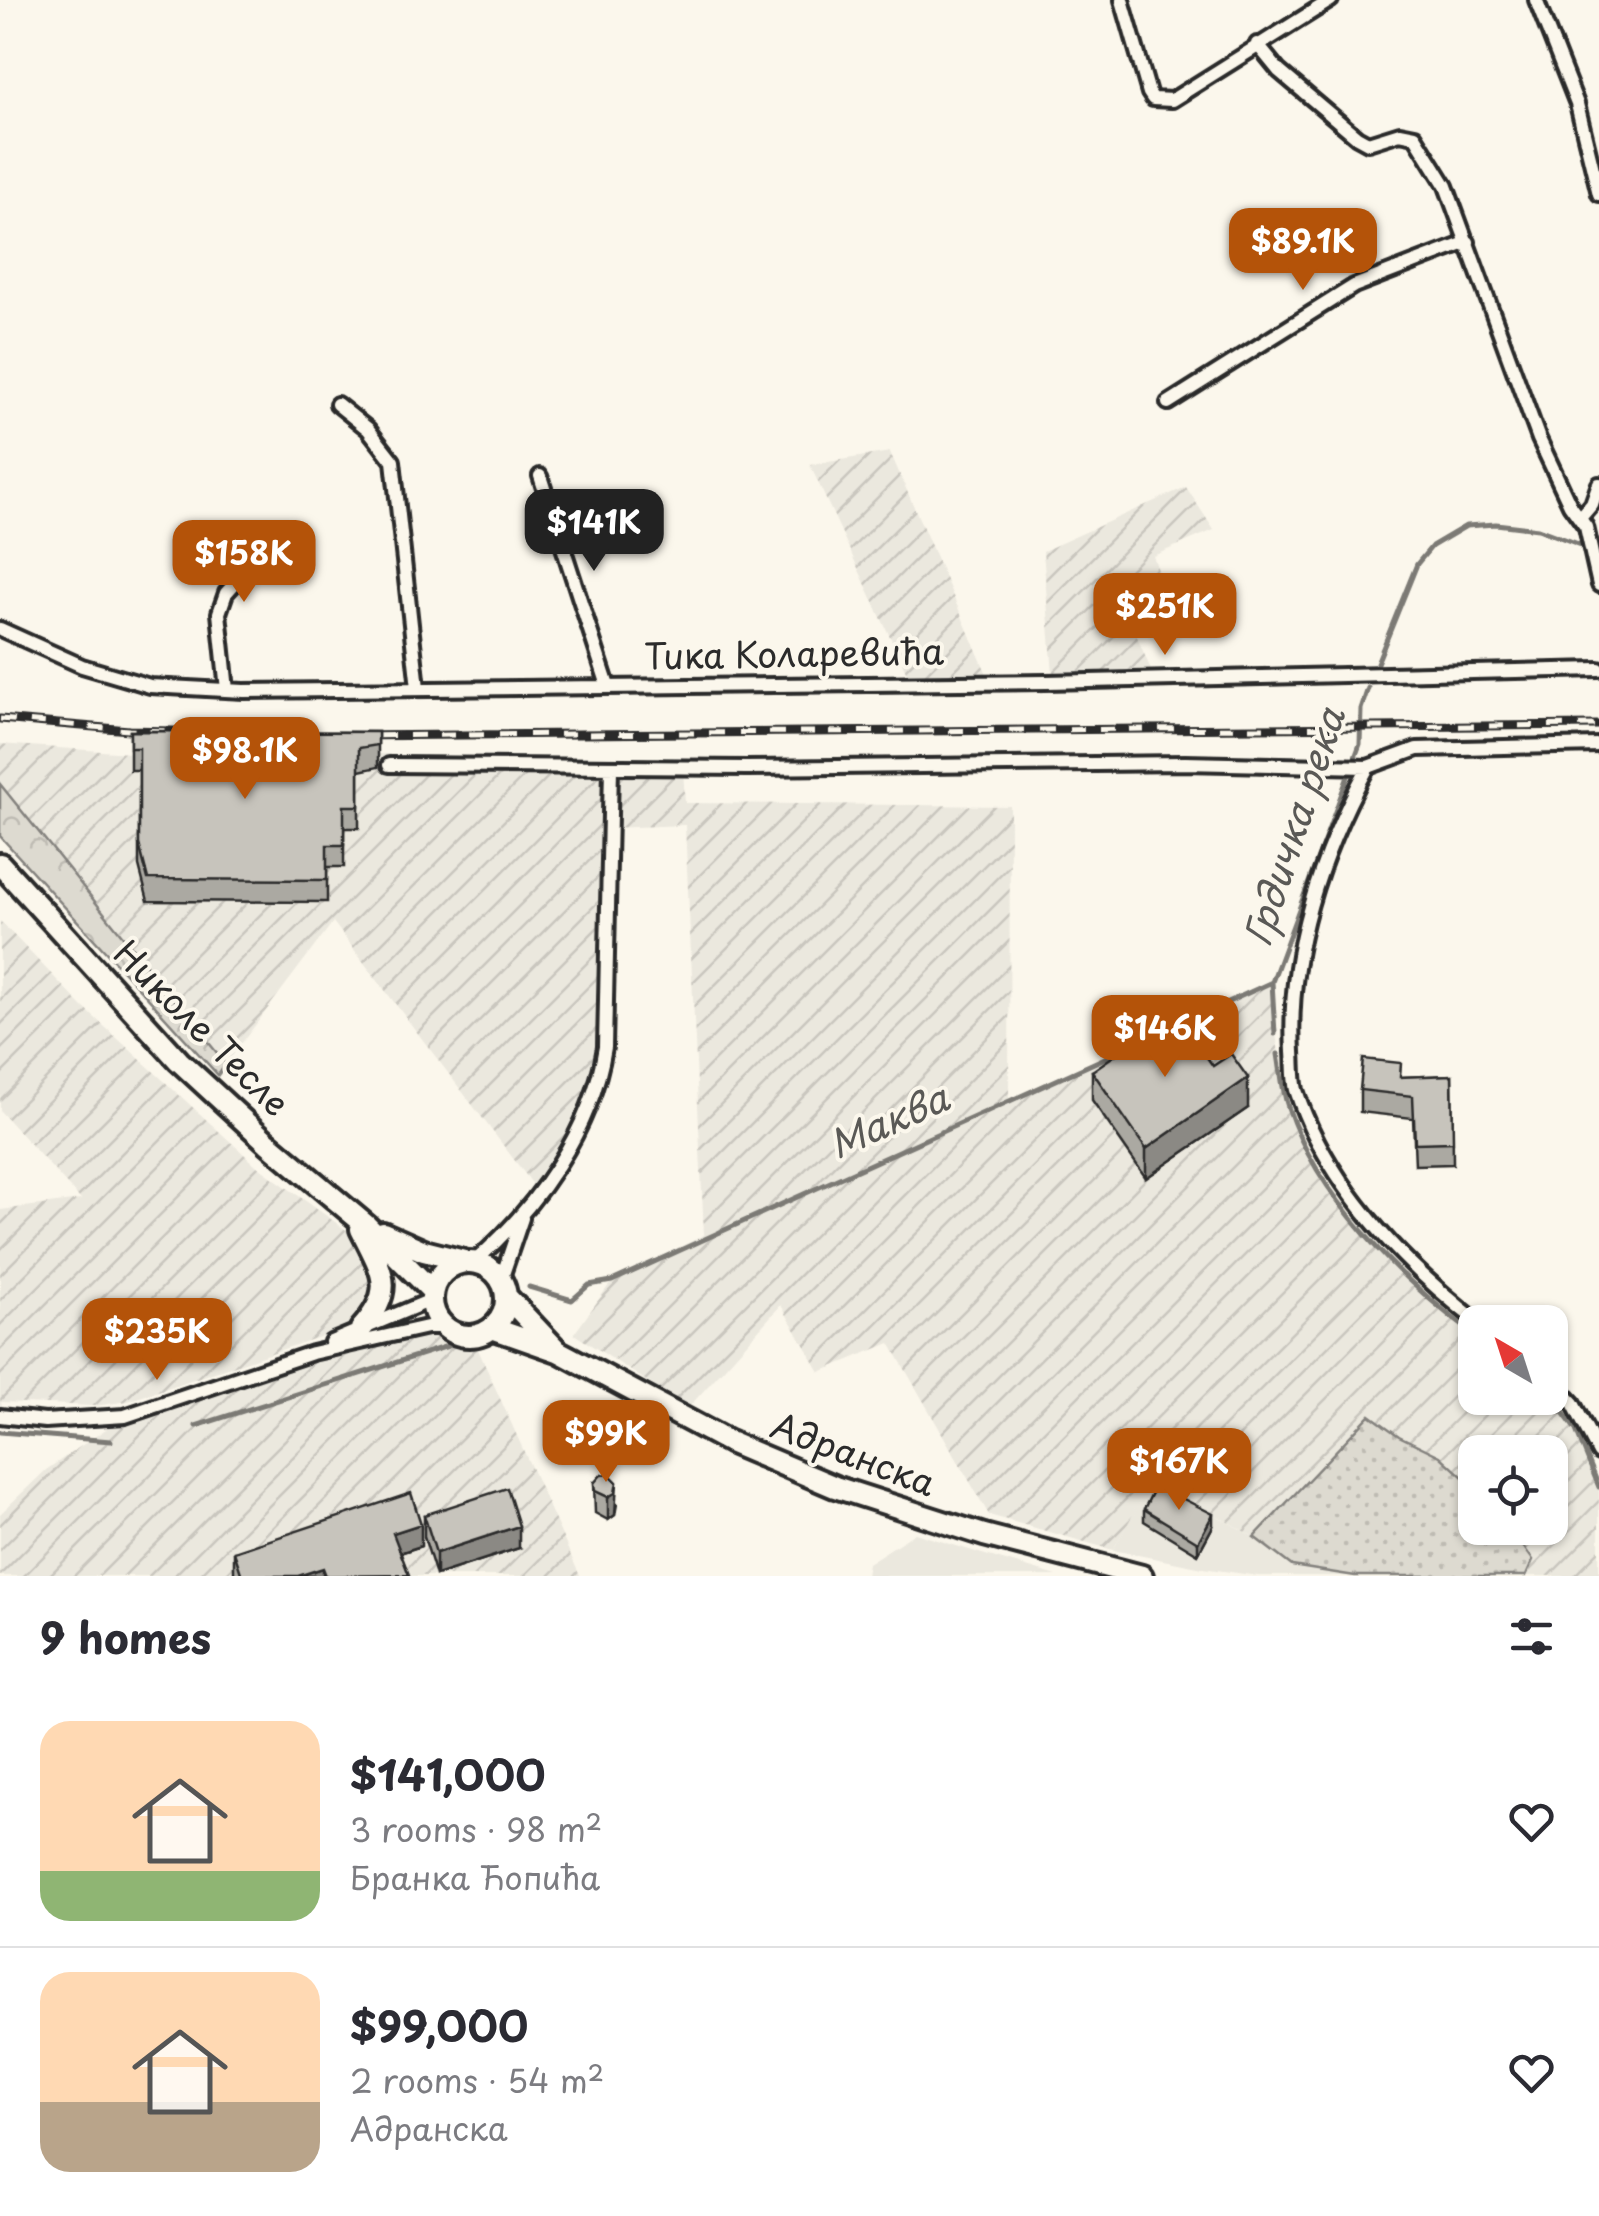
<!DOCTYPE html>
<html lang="en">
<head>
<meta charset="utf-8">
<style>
  body { margin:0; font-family:"Playpen Sans",sans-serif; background:#f2f2f3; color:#2b2b33; height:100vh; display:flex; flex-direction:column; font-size:38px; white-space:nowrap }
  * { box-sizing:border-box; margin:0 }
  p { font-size:32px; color:#7c7c81 }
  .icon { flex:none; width:55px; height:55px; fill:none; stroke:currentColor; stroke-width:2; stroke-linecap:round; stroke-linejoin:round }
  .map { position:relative; height:1576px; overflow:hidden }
  .panel { display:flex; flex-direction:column; background:#fff; flex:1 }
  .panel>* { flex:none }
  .needle { width:65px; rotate:321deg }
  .fabs { position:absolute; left:1458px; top:1305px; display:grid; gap:20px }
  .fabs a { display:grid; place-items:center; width:110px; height:110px; border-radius:20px; background:#fff; box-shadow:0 2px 8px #0004; font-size:50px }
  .price { position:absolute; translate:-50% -85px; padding:0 22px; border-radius:20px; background:#b45309; color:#fff; font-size:32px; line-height:65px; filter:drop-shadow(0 2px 5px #0008) }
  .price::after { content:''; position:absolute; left:50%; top:60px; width:30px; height:22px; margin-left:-15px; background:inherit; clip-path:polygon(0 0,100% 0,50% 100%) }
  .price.current { background:#222; color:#fff }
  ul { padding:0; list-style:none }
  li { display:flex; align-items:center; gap:30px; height:250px; padding:0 40px }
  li+li { border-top:2px solid #e1e1e2 }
  li span { display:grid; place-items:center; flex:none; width:280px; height:200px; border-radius:30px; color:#555 }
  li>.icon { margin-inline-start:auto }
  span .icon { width:120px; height:120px; fill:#fffc; stroke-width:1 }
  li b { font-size:42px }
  h2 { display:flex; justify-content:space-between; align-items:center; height:120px; padding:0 40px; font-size:42px }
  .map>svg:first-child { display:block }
  .built { fill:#ebe8de }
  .industrial { fill:url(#industrial-furrows) }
  .grass { fill:url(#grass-dots); stroke:#84827e; stroke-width:2.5 }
  .forest { fill:url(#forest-crowns); stroke:#84827e; stroke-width:2.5 }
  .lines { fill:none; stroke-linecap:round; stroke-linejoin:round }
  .stream { stroke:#7b7a75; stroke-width:5 }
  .minor-casing { stroke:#2b2b2b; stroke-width:20 }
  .primary-casing { stroke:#2b2b2b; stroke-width:28 }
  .minor { stroke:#fbf7ec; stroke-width:12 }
  .primary { stroke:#fbf7ec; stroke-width:20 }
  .rail-casing { stroke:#2b2b2b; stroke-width:9 }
  .rail { stroke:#fbf7ec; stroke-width:5; stroke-dasharray:15; stroke-linecap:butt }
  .wall { fill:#aba9a2; stroke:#2b2b2b; stroke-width:2.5 }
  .shaded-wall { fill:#8b8984; stroke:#2b2b2b; stroke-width:2.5 }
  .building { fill:#c7c4bc; stroke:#2b2b2b; stroke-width:2.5 }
  .labels { text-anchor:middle; stroke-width:8; stroke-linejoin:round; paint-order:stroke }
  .street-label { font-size:35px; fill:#2b2b2b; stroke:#fbf7ec }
  .water-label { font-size:38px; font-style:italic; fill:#5a5956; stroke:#fbf7ec }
</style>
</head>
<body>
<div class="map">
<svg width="1599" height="1576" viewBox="0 0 1599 1576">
  <defs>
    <pattern id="industrial-furrows" width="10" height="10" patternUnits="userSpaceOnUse" patternTransform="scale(2.5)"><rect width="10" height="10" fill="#ebe8de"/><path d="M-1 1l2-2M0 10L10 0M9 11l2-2" fill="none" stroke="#cac7bf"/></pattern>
    <pattern id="grass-dots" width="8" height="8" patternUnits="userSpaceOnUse" patternTransform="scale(2.5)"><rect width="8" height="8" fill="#dddad0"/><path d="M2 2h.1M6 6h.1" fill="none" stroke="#bebbb3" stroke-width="1.8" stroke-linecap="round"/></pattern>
    <pattern id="forest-crowns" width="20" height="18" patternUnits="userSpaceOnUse" patternTransform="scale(2.5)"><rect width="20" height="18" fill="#dddad0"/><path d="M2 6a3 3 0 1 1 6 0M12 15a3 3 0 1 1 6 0" fill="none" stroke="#bebbb3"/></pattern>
  </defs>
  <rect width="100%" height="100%" fill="#fbf7ec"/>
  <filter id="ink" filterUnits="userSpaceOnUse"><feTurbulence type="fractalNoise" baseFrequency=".01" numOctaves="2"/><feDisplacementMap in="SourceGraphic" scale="20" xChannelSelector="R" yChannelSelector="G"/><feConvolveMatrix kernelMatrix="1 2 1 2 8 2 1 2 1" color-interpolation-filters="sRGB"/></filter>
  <g filter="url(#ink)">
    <path class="built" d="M1152,1479L1254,1537L1292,1566L1355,1576H1258L1203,1568L1113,1550Z
      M915,1533L979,1553L1057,1576H866L868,1563Z"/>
    <path class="industrial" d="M890,452L987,674H1053L1043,551L1186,487L1214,530L1153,556L1175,617L1136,634L1155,680L912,684L810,465Z
      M0,744L130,753L390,754L389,764L683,768L685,803L1010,806L1009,1101L1272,982L1275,1028L1288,1109L1321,1175L1399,1271L1475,1336V1398H1550V1395L1565,1413L1576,1430L1599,1487V1576H1526L1533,1560L1510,1528H1550V1452H1475V1488L1440,1456L1399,1436L1370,1416L1254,1537L1153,1479L1113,1550L989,1515L890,1343L820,1372L781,1305L688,1408L574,1334L612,1281L704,1235L685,825L610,828L599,1083L538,1191L333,922L226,1064L0,784Z
      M0,921L82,1006L257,1166L370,1247L377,1258L370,1320L128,1401L95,1406L1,1402L4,1416H0V1210L81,1200L0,1111Z
      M444,1327L452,1333L472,1336L580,1576H0V1514L46,1470L125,1416L312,1353Z"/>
    <path class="grass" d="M1370,1415L1399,1436L1440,1456L1473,1486L1475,1528H1510L1533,1560L1526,1576H1355L1292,1566L1254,1537Z"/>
    <path class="forest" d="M0,784L226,1064L218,1075L0,836Z"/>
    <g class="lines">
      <path class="stream" d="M1377,663L1417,564L1432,546L1466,526L1496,524L1538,529L1581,545L1599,540
        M1178,1025L1272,982
        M1275,1034L1272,982L1360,744L1361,709L1368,688
        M1278,1054C1281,1071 1282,1090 1288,1107C1317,1196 1401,1281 1475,1335
        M529,1287L572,1300L589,1285L612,1281L1127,1048
        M1550,1395L1576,1430L1599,1487
        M196,1426L451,1345
        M0,1432L111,1441"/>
      <g class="minor-casing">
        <path id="minor" d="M1122,0L1149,93L1153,99L1172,100L1331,0
          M1536,0L1577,104L1599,194
          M1257,44L1279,71L1357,137L1368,143L1400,133L1415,136L1446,186L1539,439L1570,505L1586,527L1599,585
          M1168,403L1354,286L1468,242
          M337,404L368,429L393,461L418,688
          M540,476L608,686
          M1580,518L1592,504L1599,484
          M0,629L82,666L150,686L244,691L1046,682L1599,669
          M227,690L219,613L226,593L285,528
          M389,765L747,768L1185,763L1368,767
          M474,1262C537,1207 592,1130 605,1047L611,767
          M501,1280L522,1218
          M1478,1322C1401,1262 1327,1185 1296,1090C1293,1078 1294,1064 1293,1052C1287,953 1321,853 1368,767L1417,749L1599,745
          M331,1342L431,1300
          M1550,1378L1573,1403L1599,1453
          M0,1416L45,1421L125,1416L312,1353L427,1327H444"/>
      </g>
      <g class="primary-casing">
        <path id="primary" d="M0,864L179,1061L268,1143L367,1226L432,1291
          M361,1229C382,1272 397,1289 361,1329
          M383,1233L424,1251L464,1261
          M432 1299a37 37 0 1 1 74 0a37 37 0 1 1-74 0Z
          M506,1296L556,1349
          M492,1328L558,1351L729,1442L835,1487L984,1535L1142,1576"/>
      </g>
      <use href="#minor" class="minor"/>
      <use href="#primary" class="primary"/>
      <g class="rail-casing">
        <path id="rail" d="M0,719L129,730L215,732
          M349,736L1599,725"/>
      </g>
      <use href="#rail" class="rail"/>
    </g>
    <path class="wall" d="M130,731L378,732V767L359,771V828H344V867H327V902L148,901L139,866V770H130Z
      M1213,1066L1248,1108L1146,1178L1092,1100V1071Z
      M1452,1075L1453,1164L1415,1165L1413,1118L1360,1112V1090L1401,1077Z
      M594,1483L617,1504L615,1515L608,1520L595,1513Z
      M1144,1509L1213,1526L1198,1554L1144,1521Z
      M424,1515L519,1548L436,1575L424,1537Z
      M421,1546L400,1553L409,1576H235L234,1574V1552Z"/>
    <path class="shaded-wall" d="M1248,1078V1108L1146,1178V1149Z
      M617,1482L615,1515L608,1520V1497Z
      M1213,1514V1526L1198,1554V1542Z
      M421,1524V1546L393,1555V1533Z
      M519,1526V1548L436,1575V1553Z
      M323,1568V1576H298Z"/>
    <path class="building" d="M130,731L378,732V745L359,748V806H344V845H327V880L148,879L139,844V748H130Z
      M1176,1013L1213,1066L1231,1054L1248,1078L1146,1149L1092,1071Z
      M1363,1059L1401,1063L1400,1077L1452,1075L1453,1142L1415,1143L1413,1096L1360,1090Z
      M609,1474L617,1482L615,1493L608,1497L595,1491L594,1483L601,1475Z
      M1156,1485L1213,1514L1198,1542L1144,1509Z
      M507,1488L519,1526L436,1553L424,1515Z
      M411,1493L421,1524L393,1533L409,1575L326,1576L323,1568L298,1576H242L234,1552Z"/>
  </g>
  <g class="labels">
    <g class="street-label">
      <text transform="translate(794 655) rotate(-1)" y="12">Тика Коларевића</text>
      <text transform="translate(201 1029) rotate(45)" y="12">Николе Тесле</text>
      <text transform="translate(853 1455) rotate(21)" y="12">Адранска</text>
    </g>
    <g class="water-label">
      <text transform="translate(1295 827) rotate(-72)" y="13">Грдичка река</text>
      <text transform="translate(889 1122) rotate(-24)" y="13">Маква</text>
    </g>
  </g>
</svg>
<div class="fabs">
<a><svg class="needle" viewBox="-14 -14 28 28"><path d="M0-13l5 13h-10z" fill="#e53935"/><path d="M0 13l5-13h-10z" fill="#7c7c81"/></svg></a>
<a><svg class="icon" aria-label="locate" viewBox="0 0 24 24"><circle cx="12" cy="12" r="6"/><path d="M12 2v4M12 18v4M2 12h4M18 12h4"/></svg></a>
</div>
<b class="price" style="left:1303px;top:293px">$89.1K</b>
<b class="price current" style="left:594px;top:574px">$141K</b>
<b class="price" style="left:244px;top:605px">$158K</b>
<b class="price" style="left:1165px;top:658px">$251K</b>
<b class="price" style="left:245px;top:802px">$98.1K</b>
<b class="price" style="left:1165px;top:1080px">$146K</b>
<b class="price" style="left:157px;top:1383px">$235K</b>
<b class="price" style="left:606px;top:1485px">$99K</b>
<b class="price" style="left:1179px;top:1513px">$167K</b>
</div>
<section class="panel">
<h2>9 homes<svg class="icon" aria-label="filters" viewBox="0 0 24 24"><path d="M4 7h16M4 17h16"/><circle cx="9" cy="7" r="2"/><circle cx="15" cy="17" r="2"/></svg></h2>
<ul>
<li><span style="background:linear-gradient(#ffd9b3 75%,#8fb573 0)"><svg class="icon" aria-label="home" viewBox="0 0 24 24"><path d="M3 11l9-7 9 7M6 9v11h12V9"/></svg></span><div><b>$141,000</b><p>3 rooms · 98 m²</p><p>Бранка Ћопића</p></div><svg class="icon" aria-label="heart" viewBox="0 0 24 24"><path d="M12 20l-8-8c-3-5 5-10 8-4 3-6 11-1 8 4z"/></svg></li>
<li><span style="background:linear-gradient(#ffd9b3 65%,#b9a48a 0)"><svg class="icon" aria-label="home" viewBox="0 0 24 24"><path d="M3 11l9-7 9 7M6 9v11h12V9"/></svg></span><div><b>$99,000</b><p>2 rooms · 54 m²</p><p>Адранска</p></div><svg class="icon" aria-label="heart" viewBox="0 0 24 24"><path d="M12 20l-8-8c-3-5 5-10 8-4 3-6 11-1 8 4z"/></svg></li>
</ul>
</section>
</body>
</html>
